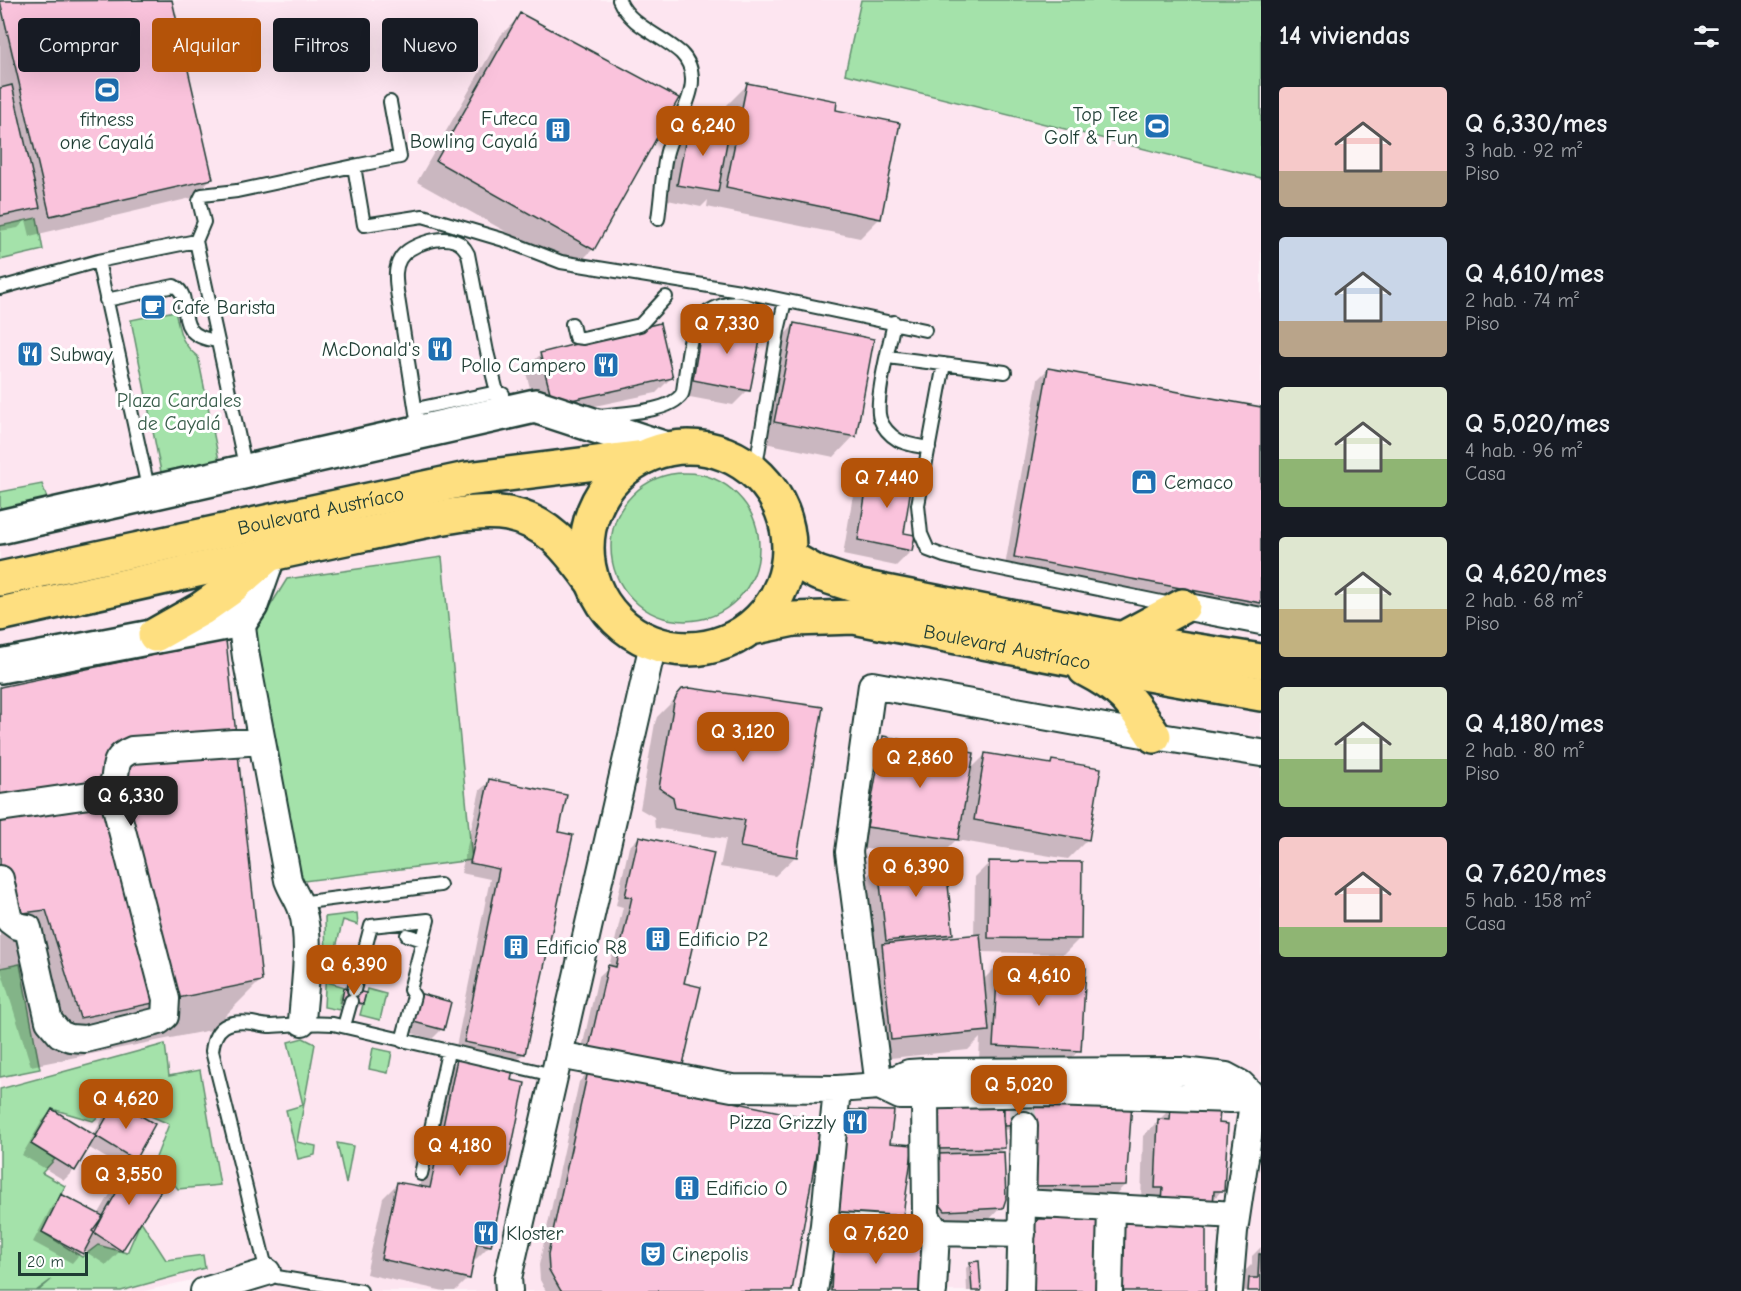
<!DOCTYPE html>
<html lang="es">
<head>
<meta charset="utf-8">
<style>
  body { margin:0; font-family:"Comic Neue",sans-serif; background:#242831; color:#f1f3f6; height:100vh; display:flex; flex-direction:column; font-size:22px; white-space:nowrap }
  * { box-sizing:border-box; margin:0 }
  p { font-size:20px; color:#9ea1a6 }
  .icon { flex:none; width:33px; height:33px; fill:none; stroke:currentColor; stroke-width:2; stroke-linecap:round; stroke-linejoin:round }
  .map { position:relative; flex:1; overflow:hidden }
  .panel { display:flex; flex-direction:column; background:#171b24; width:480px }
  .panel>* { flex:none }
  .guide { position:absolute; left:18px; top:18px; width:570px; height:54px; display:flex; gap:12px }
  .scale { position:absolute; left:18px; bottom:15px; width:70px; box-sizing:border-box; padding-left:6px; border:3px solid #1f3d34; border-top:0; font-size:16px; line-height:21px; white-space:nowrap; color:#1f3d34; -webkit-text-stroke:4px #fff; paint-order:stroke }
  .price { position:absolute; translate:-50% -51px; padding:0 14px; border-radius:12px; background:#b45309; color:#fff; font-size:20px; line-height:39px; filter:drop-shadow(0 2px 3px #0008) }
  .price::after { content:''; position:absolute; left:50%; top:36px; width:18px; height:14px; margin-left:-9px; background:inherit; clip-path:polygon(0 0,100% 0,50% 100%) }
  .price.current { background:#222; color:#fff }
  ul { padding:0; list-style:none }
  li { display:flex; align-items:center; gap:18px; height:150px; padding:0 18px }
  li span { display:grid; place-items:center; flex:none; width:168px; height:120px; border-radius:6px; color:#555 }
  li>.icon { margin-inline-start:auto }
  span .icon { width:72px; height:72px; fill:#fffc; stroke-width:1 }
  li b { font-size:26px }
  h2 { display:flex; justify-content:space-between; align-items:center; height:72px; padding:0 18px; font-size:26px }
  .tag { padding:0 21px; border-radius:6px; background:#171b24; box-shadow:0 6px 24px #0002; font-size:21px; line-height:54px }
  .tag.current { background:#b45309; color:#fff }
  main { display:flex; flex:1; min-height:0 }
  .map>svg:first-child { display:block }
  .built { fill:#fde5f0 }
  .green { fill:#a4e2aa; stroke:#62906f; stroke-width:1.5 }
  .shadow { fill:#0003 }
  .building { fill:#fac3dc; stroke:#1f3d34; stroke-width:1.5 }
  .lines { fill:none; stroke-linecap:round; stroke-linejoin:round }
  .street-tunnel { stroke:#d1cfd1; stroke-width:26; stroke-dasharray:26 13; stroke-linecap:butt }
  .lane-casing { stroke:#1f3d34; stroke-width:16 }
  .street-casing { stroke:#1f3d34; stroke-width:30 }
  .secondary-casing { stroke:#1f3d34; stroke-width:38 }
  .primary-casing { stroke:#1f3d34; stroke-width:38 }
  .lane { stroke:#fff; stroke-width:12 }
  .street { stroke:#fff; stroke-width:26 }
  .secondary { stroke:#fff; stroke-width:33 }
  .primary { stroke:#fedf80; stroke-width:33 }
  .labels { text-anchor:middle; stroke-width:6; stroke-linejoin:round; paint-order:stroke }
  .poi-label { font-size:20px; fill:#1f3d34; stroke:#fff; text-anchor:start }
  .park-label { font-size:20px; fill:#3a5e4c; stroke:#fff }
  .street-label { font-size:20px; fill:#1f3d34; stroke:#fff }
</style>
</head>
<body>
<main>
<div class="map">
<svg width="1261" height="1291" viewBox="0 0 1261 1291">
  <rect width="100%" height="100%" fill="#fef3f8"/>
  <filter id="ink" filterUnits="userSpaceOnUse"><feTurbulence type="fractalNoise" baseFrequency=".0167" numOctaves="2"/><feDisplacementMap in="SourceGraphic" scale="12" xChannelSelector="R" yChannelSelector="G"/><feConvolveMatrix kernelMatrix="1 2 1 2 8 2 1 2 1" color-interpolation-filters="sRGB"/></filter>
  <g filter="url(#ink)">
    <path class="built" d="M0,0H1261V1291H212L209,1276L144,1291H0Z"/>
    <path class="green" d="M861,0H1261V178L845,74Z
      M37,218L43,250L0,260V226Z
      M175,311C180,333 180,342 198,357L220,465L162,477L131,320Z
      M611 547a74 74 0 1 1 148 0a74 74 0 1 1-148 0Z
      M42,484L48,501L0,512V492Z
      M442,557L472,860L296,882L256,629L287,579Z
      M357,913L358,925L343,920L327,982L345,987L339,1010L324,1007L326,968L325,917Z
      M20,964L40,1069L0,1077V968Z
      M367,989L386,994L380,1020L360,1015Z
      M303,1038L315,1044L297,1142L316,1146L315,1155L298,1159L286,1110L303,1105L288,1042Z
      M165,1044L169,1076L200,1070L220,1185L178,1189L155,1160L169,1124L116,1101L93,1121L52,1109L31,1144L55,1159L42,1173L65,1186L42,1232L82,1257L98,1245L127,1253L141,1221L166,1260L203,1255L205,1268L121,1291H38L51,1280L36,1291H0V1089Z
      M373,1048L392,1052L388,1073L369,1069Z
      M337,1143L353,1146L346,1184Z"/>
    <path class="shadow" d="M9,0H171L212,178L191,198L30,236L26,220L18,228L0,231V3Z
      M521,15L593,249L573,269L417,182L501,35Z
      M747,85L834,111L880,218L860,238L707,207L708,200L701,207L663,199L675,139L690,124L722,130L727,105Z
      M704,321L748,390L733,405L679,395L689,336Z
      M794,325L854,436L834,457L755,441L774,345Z
      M541,354L671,378L656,393L538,418L525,369Z
      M1048,369L1261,409V614L1005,566L1038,379Z
      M870,468L911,551L896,566L843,555L855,483Z
      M0,688L260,981L211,1030L31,1066L0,967Z
      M683,691L796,856L775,876L720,867L726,839L655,828L654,817L640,809L655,723L657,717Z
      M884,737L969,771L986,754L1049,765L1053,762L1088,839L1068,859L956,840L939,857L952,933L946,939L974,936L975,877L990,862L1079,939L1064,954L980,952L983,980L999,964L1079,1050L1064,1066L979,1060L980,1038L968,1050L871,1060L863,880L878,865L927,858L847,846L864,757Z
      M490,781L557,834L571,836L523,1054L513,1064L455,1052L490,879L461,873L480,790Z
      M639,837L682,984L580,1057L598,977L609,967L623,907L616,905L629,847Z
      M345,990L362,1004L357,1008L338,1003L340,994Z
      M408,1005L442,1029L432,1039L401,1030Z
      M458,1061L490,1245L475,1260L472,1259L468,1278L455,1291H444L366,1274L383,1198L398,1183L419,1188L442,1076Z
      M588,1072L791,1291H546L540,1280L539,1265L579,1082Z
      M116,1102L153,1125L133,1160L164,1183L121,1250L106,1265L83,1250L72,1263L33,1242L52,1206L62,1196L98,1215L120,1177L126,1170L88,1147L74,1170L64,1180L22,1155L42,1121L52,1111L93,1136L106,1112Z
      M1171,1108L1218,1125L1222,1190L1195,1221L1204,1291L1021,1237L1036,1221H1093L1097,1223L1141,1203L1143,1136Z
      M1004,1109L1125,1185L1104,1205H1013V1129L1002,1130L1003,1148L997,1154L1001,1207L986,1223L930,1225L918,1117L1001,1112Z
      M835,1237L919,1291H813Z
      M1261,1247V1291H1238L1244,1285L1245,1271L1252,1264V1256Z
      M970,1264L980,1291H967L966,1268Z"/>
    <path class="building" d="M172,0L213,179L50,216L0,1Z
      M520,13L679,98L594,250L436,161Z
      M747,83L837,101L836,110L900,123L881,219L726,187Z
      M12,85L40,208L0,216V88Z
      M689,122L727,129L724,136L728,137L718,192L677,185Z
      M703,319L762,330L750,391L693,380Z
      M660,323L673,378L553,404L540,353Z
      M794,323L874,339L856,437L774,422Z
      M1048,368L1261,407V603L1014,557Z
      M870,466L913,474L904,533L915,535L912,551L858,540Z
      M226,640L262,981L80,1018L46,910L0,916V687Z
      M690,688L823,707L797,857L740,847L745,820L675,808L673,797L659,788L674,702L677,695L682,689Z
      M883,736L974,753L958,840L867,827Z
      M985,753L1051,764L1052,760L1101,768L1089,840L974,820Z
      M489,779L567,795L559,832L573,835L525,1054L464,1042L499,869L470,863Z
      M639,836L714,853L684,983L701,987L682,1069L589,1048L608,965L616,967L632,897L625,896Z
      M945,855L953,934L886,941L878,864Z
      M989,861L1082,862L1081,939L988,938Z
      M980,934L989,1031L891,1040L882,944Z
      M998,962L1086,968L1081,1051L993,1046Z
      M344,988L366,993L363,1004L342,999Z
      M418,993L451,1002L444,1030L410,1021Z
      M457,1059L513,1071L511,1080L525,1083L491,1246L477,1243L470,1279L381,1259L397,1182L430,1188Z
      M588,1071L822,1121L792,1291H561L549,1270L548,1254Z
      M1002,1097L1005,1148L935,1149L933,1100Z
      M116,1101L155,1124L135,1160L96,1136Z
      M1132,1103L1126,1185L1032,1186L1033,1106Z
      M1033,1106L1034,1125L1004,1126V1107Z
      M1171,1106L1220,1109L1219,1123L1228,1124L1224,1191H1214L1213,1205L1162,1203L1163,1188H1155L1158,1119L1170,1120Z
      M52,1109L96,1136L75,1171L31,1144Z
      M849,1110L894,1111L890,1143L913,1145L902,1222L835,1214Z
      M1004,1152L1006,1199L1003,1208L945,1211L938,1202L937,1154Z
      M135,1160L166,1183L122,1251L92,1231L103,1216Z
      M61,1194L103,1216L83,1254L42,1232Z
      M1038,1219H1093L1098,1221L1100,1291H1031L1034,1225Z
      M1121,1219L1206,1220V1291H1120Z
      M834,1236L923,1241L920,1291H831Z
      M1259,1254H1261V1291H1248L1249,1278H1258Z
      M979,1261L981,1291H972L970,1262Z"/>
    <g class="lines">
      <path class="street-tunnel" d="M1022,1107L1024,1125"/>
      <g class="lane-casing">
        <path id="lane" d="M619,0C630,26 661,35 681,53C711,83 671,125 666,156C662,176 661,198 658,219
          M354,166L400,157L390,102
          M196,241L204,222L199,201L202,195L237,191L354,166L364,225L423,216L504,240L561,262L740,291L925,330
          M0,288L98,261
          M106,300L174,286C198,298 166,335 218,341
          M894,322C890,343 874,402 880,419C883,427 890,435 898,440C907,445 918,446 929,448
          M572,324L575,337L583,338L640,325L666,297
          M888,357L1005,372
          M944,364L918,505L921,534L928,550L944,556L972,563L1171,604
          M416,409L497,392L503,394
          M598,416C620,413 669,413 682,394C684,389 684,381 685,376C690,345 688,315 723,305C747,298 763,314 778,331
          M419,432L397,291C396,280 394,269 400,259C408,245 440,235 455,241C461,243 465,248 468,254L487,352L497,392
          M755,472L778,331L785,301
          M149,492L98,261L196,241L246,470
          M299,903L440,885
          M407,935L423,940
          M354,990L371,926L428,920L410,990L414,996L402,1041
          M344,1026L351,1001
          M421,1174L448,1052
          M361,1291L277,1277L267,1272L212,1051C215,1026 228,1020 252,1023C258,1024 264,1026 271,1026C292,1025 311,1022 333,1024L553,1075"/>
      </g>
      <g class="street-casing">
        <path id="street" d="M1183,606L1261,621
          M241,620L246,657L288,880C292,891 299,900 302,910C312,942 304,989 302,1022
          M0,808L103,793C126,779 104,761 132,750L262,741
          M0,879L9,920L17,926L28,928L49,1021L60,1034L70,1038L85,1039L159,1021L165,1016L166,999L111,788
          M559,1055L732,1088L837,1089L879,1086L909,1073L925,1072L1182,1071L1226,1076L1241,1084L1254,1097L1261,1099
          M879,1086L849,852L872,685L1154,736L1261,753
          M879,1086L900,1096L1049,1093L1231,1099L1254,1097
          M925,1096L926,1216L936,1232L933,1291
          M1023,1203L1236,1215
          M824,1225L936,1232L1022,1234
          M204,1291L267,1272
          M509,1291L508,1278L653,644
          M814,1291L824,1225L837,1089
          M1020,1291L1024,1125
          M1109,1291L1111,1208
          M1229,1291L1234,1231L1254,1097"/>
      </g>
      <g class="secondary-casing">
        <path id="secondary" d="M0,527L535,406L666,449
          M0,666L241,620L251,605L269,554"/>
      </g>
      <g class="primary-casing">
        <g id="primary">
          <circle cx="688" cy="548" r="101"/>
          <path d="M789,557L817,573L860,587L1122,639L1261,661"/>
          <path id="s1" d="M0,579L467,479L644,457"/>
          <path d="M0,614C120,587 240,560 360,535C402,527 467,507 508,514C549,522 568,549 591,580"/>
          <path id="s2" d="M751,628L794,619L854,617L1148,674L1261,694"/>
          <path d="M155,635L201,609L228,590L266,557"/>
          <path d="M1122,639L1183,606"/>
          <path d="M1085,669C1124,689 1131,701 1154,736"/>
        </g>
      </g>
      <use href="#lane" class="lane"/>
      <use href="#street" class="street"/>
      <use href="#secondary" class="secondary"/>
      <use href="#primary" class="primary"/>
    </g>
  </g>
  <defs>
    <g id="stadium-square" transform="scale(1.35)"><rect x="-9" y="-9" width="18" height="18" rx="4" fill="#1f6fb2" stroke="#fff"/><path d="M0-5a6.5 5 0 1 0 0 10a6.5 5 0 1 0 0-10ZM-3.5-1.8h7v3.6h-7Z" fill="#fff"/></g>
    <g id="building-square" transform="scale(1.35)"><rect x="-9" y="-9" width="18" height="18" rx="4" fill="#1f6fb2" stroke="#fff"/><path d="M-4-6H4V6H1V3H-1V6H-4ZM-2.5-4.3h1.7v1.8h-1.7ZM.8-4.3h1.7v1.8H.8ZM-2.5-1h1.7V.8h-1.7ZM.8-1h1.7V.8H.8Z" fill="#fff"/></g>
    <g id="cafe-square" transform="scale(1.35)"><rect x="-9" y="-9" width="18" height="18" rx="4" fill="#1f6fb2" stroke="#fff"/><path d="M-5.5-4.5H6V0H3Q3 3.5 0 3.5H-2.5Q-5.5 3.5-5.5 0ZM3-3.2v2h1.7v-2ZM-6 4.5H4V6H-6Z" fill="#fff"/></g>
    <g id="restaurant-square" transform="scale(1.35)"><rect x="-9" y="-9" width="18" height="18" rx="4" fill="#1f6fb2" stroke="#fff"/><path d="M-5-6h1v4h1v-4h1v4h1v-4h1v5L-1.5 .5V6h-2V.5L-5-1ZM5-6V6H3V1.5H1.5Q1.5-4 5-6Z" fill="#fff"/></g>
    <g id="shop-square" transform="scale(1.35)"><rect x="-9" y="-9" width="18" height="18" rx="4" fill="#1f6fb2" stroke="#fff"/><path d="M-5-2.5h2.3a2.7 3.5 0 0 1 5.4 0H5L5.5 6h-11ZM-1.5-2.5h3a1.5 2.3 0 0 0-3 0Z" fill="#fff"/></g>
    <g id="theatre-square" transform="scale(1.35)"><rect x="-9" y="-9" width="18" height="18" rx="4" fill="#1f6fb2" stroke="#fff"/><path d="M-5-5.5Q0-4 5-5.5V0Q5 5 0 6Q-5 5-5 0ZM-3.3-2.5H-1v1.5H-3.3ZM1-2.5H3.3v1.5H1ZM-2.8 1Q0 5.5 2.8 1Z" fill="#fff"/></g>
  </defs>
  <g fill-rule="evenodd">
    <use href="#stadium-square" x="107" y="90"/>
    <use href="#stadium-square" x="1157" y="126"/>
    <use href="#building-square" x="558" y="130"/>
    <use href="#cafe-square" x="153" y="307"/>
    <use href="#restaurant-square" x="440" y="349"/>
    <use href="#restaurant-square" x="30" y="354"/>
    <use href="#restaurant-square" x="606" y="365"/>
    <use href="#shop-square" x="1144" y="482"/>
    <use href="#building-square" x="658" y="939"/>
    <use href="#building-square" x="516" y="947"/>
    <use href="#restaurant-square" x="855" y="1122"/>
    <use href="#building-square" x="687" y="1188"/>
    <use href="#restaurant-square" x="486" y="1233"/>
    <use href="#theatre-square" x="653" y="1254"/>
  </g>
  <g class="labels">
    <g class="poi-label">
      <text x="1138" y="121" text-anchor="end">Top Tee<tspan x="1138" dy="23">Golf &amp; Fun</tspan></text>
      <text x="538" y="125" text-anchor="end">Futeca<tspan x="538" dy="23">Bowling Cayalá</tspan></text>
      <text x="107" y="126" text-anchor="middle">fitness<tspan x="107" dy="23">one Cayalá</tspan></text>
      <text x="172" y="314">Cafe Barista</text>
      <text x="420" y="356" text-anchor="end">McDonald's</text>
      <text x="50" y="361">Subway</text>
      <text x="586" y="372" text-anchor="end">Pollo Campero</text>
      <text x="1164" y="489">Cemaco</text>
      <text x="678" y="946">Edificio P2</text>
      <text x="536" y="954">Edificio R8</text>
      <text x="836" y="1129" text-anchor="end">Pizza Grizzly</text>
      <text x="706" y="1195">Edificio O</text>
      <text x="506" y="1240">Kloster</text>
      <text x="672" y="1261">Cinepolis</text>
    </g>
    <g class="park-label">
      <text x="179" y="407">Plaza Cardales<tspan x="179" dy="23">de Cayalá</tspan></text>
    </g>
    <g class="street-label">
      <text dy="7" stroke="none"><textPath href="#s1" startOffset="328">Boulevard Austríaco</textPath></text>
      <text dy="7" stroke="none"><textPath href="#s2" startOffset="260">Boulevard Austríaco</textPath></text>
    </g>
  </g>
</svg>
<div class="scale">20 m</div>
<b class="price" style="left:703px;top:157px">Q 6,240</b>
<b class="price" style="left:727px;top:355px">Q 7,330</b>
<b class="price" style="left:887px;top:509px">Q 7,440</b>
<b class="price" style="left:743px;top:763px">Q 3,120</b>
<b class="price" style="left:920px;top:789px">Q 2,860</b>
<b class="price current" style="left:131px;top:827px">Q 6,330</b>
<b class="price" style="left:916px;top:898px">Q 6,390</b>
<b class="price" style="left:354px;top:996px">Q 6,390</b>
<b class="price" style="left:1039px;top:1007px">Q 4,610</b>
<b class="price" style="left:1019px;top:1116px">Q 5,020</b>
<b class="price" style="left:126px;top:1130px">Q 4,620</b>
<b class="price" style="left:460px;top:1177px">Q 4,180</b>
<b class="price" style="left:129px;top:1206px">Q 3,550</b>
<b class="price" style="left:876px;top:1265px">Q 7,620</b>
<div class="guide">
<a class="tag">Comprar</a>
<a class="tag current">Alquilar</a>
<a class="tag">Filtros</a>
<a class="tag">Nuevo</a>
</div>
</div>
<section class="panel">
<h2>14 viviendas<svg class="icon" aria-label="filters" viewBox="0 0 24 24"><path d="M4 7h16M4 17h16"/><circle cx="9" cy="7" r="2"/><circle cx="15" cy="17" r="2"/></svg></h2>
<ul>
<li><span style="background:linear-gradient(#f6c9c9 70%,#b9a48a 0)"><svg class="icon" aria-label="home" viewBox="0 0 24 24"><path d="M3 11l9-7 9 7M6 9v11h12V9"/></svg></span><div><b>Q 6,330/mes</b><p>3 hab. · 92 m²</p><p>Piso</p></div></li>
<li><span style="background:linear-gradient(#c9d6e8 70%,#b9a48a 0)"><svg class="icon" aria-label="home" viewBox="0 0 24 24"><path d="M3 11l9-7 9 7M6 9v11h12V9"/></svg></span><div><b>Q 4,610/mes</b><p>2 hab. · 74 m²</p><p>Piso</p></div></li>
<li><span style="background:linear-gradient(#dfe7d0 60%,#8fb573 0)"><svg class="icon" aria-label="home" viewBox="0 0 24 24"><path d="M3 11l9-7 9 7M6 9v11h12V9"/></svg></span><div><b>Q 5,020/mes</b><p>4 hab. · 96 m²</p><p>Casa</p></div></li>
<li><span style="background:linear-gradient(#dfe7d0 60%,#c2b280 0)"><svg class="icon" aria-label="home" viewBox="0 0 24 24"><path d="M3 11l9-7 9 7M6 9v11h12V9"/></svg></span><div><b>Q 4,620/mes</b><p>2 hab. · 68 m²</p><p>Piso</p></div></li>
<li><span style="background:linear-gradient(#dfe7d0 60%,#8fb573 0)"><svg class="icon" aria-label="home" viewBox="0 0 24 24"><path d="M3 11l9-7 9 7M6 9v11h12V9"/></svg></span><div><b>Q 4,180/mes</b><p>2 hab. · 80 m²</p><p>Piso</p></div></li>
<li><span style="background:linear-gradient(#f6c9c9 75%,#8fb573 0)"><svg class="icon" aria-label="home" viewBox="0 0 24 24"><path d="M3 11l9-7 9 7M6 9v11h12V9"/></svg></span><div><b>Q 7,620/mes</b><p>5 hab. · 158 m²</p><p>Casa</p></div></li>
</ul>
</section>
</main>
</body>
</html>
